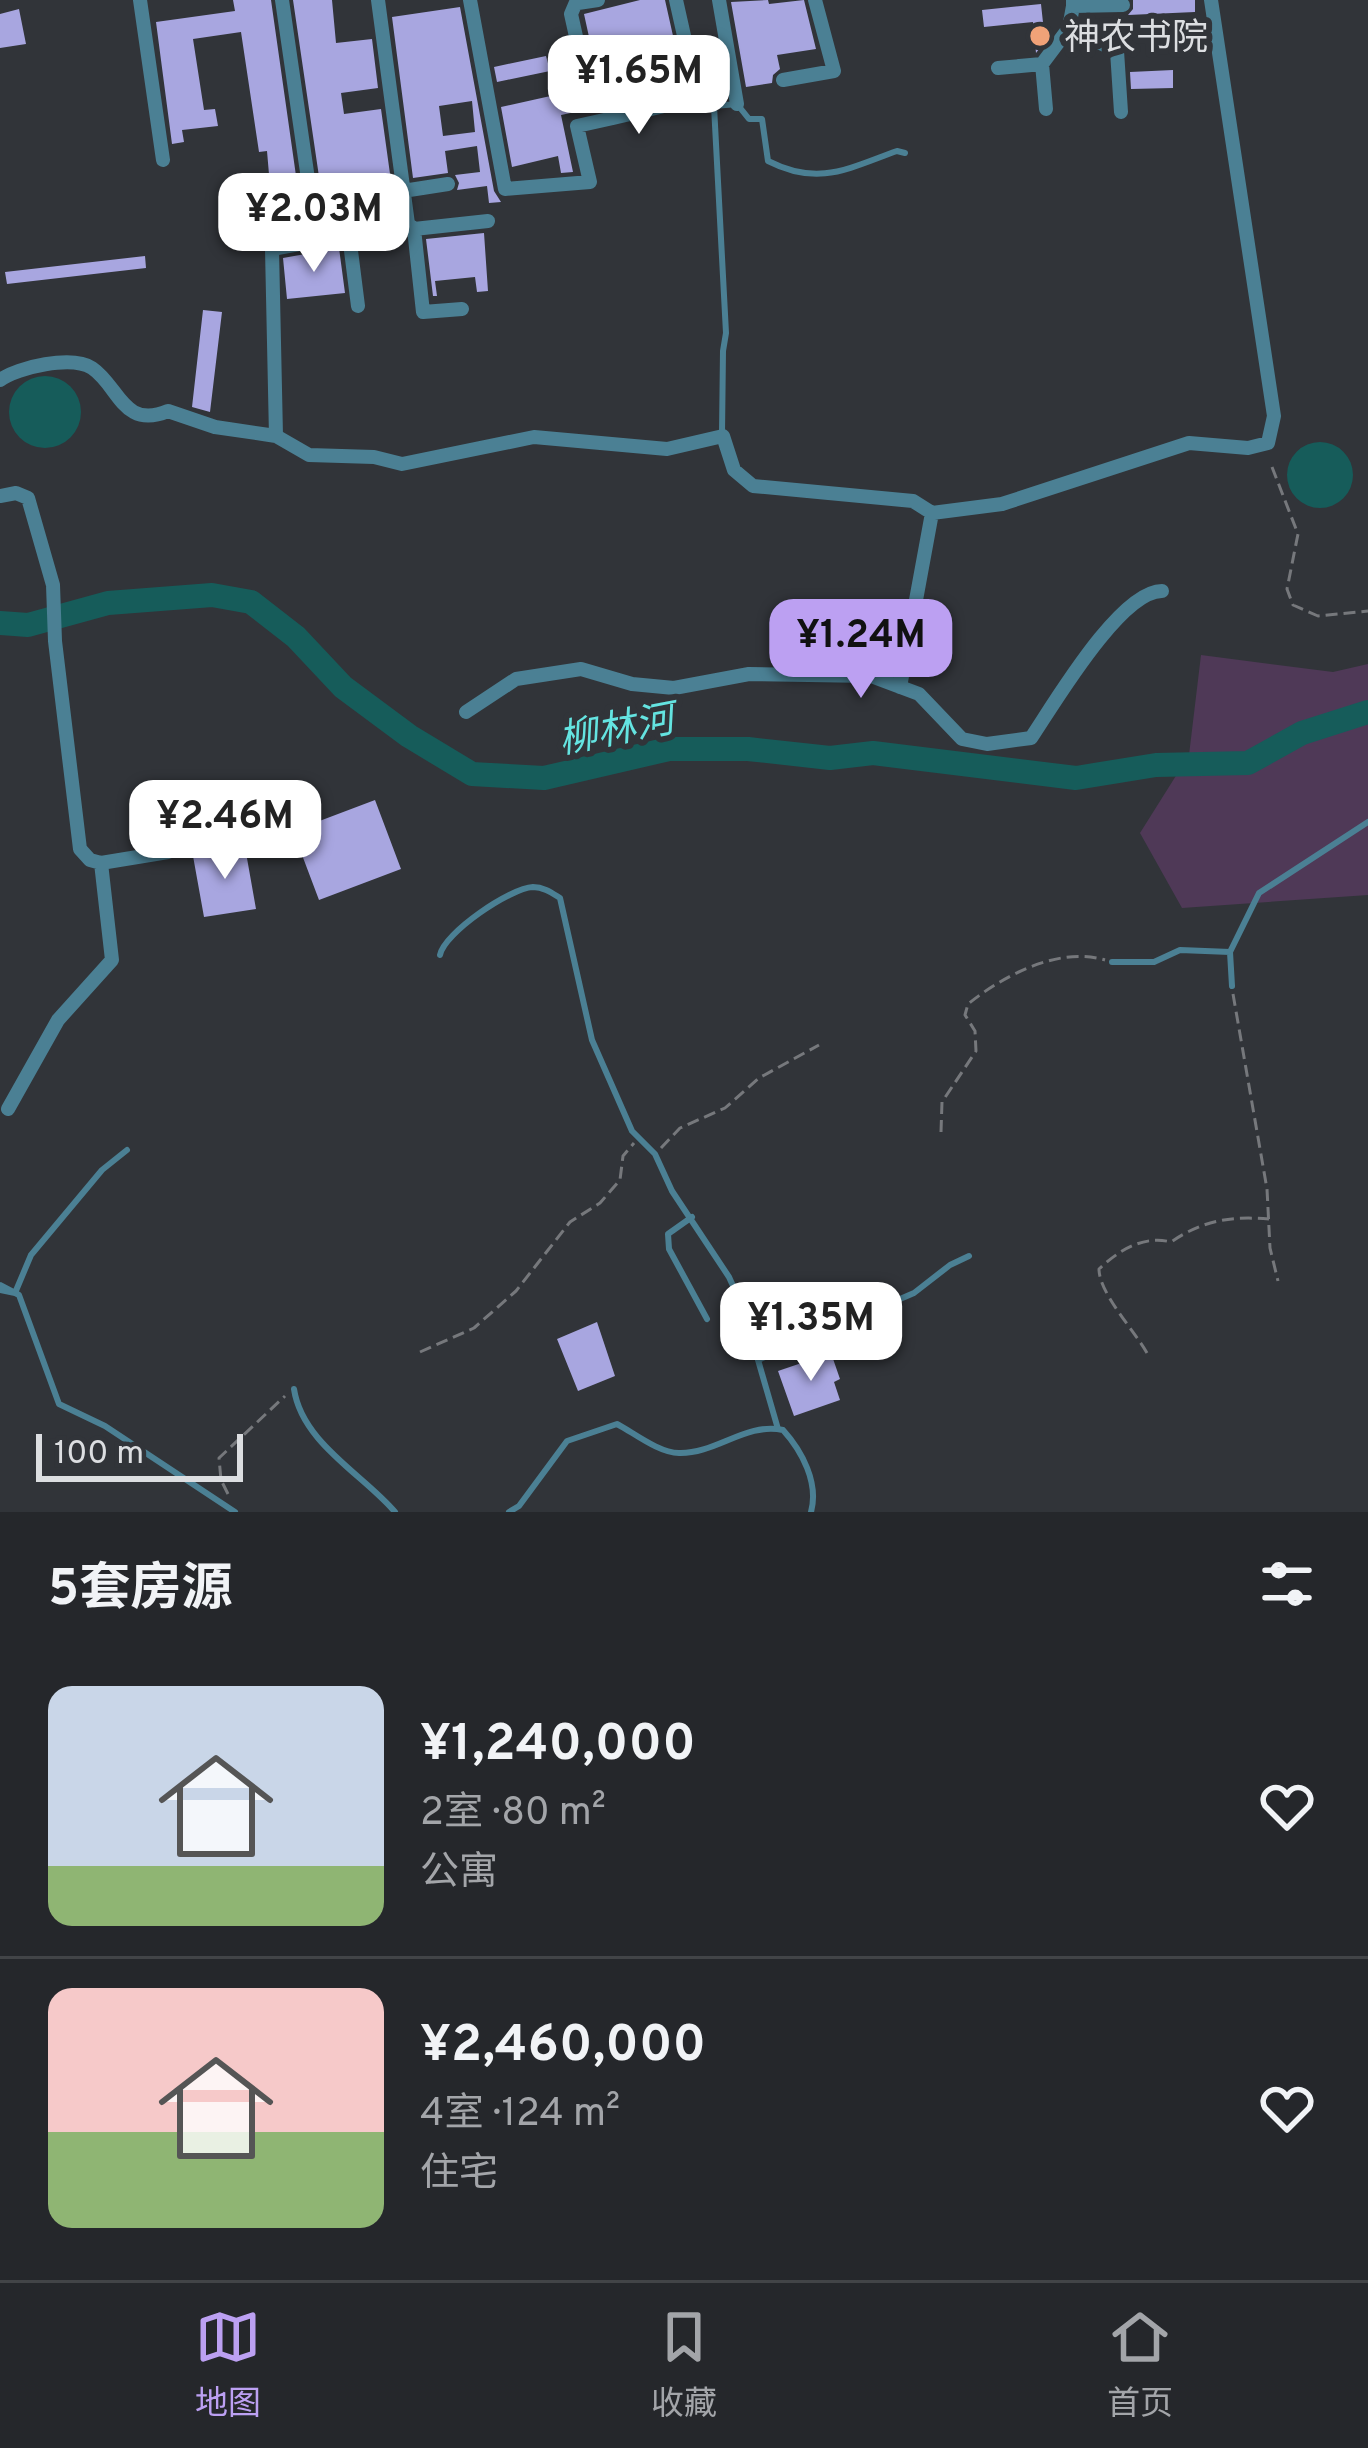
<!DOCTYPE html>
<html lang="zh">
<head>
<meta charset="utf-8">
<style>
  body { margin:0; font-family:Overpass,"Noto Sans SC",sans-serif; background:#313337; color:#f1f3f6; height:100vh; display:flex; flex-direction:column; font-size:45px; white-space:nowrap }
  * { box-sizing:border-box; margin:0 }
  p { font-size:39px; color:#a3a5a9 }
  .icon { flex:none; width:66px; height:66px; fill:none; stroke:currentColor; stroke-width:2; stroke-linecap:round; stroke-linejoin:round }
  .map { position:relative; height:1512px; overflow:hidden }
  .details { display:flex; flex-direction:column; background:#25272b; flex:1 }
  .details>* { flex:none }
  .scale { position:absolute; left:36px; bottom:30px; width:207px; box-sizing:border-box; padding-left:12px; border:6px solid #dcdee1; border-top:0; font-size:33px; line-height:42px; white-space:nowrap; color:#dcdee1; -webkit-text-stroke:9px #313439; paint-order:stroke }
  .price { position:absolute; translate:-50% -102px; padding:0 27px; border-radius:24px; background:#fff; color:#222; font-size:39px; line-height:78px; filter:drop-shadow(0 3px 6px #0008) }
  .price::after { content:''; position:absolute; left:50%; top:72px; width:36px; height:27px; margin-left:-18px; background:inherit; clip-path:polygon(0 0,100% 0,50% 100%) }
  .price.active { background:#bca0f2; color:#111 }
  ul { padding:0; list-style:none }
  li { display:flex; align-items:center; gap:36px; height:300px; padding:0 48px }
  li+li { border-top:3px solid #424447 }
  li span { display:grid; place-items:center; flex:none; width:336px; height:240px; border-radius:24px; color:#555 }
  li>.icon { margin-inline-start:auto }
  span .icon { width:144px; height:144px; fill:#fffc; stroke-width:1 }
  li b { font-size:51px }
  h2 { display:flex; justify-content:space-between; align-items:center; height:144px; padding:0 48px; font-size:51px }
  .tab-bar { display:flex; justify-content:space-around; align-items:center; height:168px; border-top:3px solid #424447; background:#25272b; font-size:33px; color:#a3a5a9 }
  .tab-bar a { display:grid; justify-items:center; gap:6px }
  .tab-bar .active { color:#bca0f2 }
  .map>svg:first-child { display:block }
  .green { fill:#4f3957 }
  .water { fill:#165c5a }
  .lines { fill:none; stroke-linecap:round; stroke-linejoin:round }
  .river { stroke:#165c5a; stroke-width:24 }
  .building { fill:#a8a6e0; fill-rule:evenodd }
  .path { stroke:#76787c; stroke-width:3; stroke-dasharray:12 6; stroke-linecap:butt }
  .lane { stroke:#4b8094; stroke-width:6 }
  .street { stroke:#4b8094; stroke-width:14 }
  .poi-dot { fill:#f0a278; stroke:#313439; stroke-width:4.5 }
  .labels { text-anchor:middle; stroke-width:12; stroke-linejoin:round; paint-order:stroke }
  .poi-label { font-size:36px; fill:#dcdee1; stroke:#313439; text-anchor:start }
  .water-label { font-size:39px; font-style:italic; fill:#64e4e1; stroke:#313439 }
</style>
</head>
<body>
<div class="map">
<svg width="1368" height="1512" viewBox="0 0 1368 1512">
  <rect width="100%" height="100%" fill="#313439"/>
  <path class="green" d="M1201,655L1333,672L1368,664V895L1182,908L1140,833L1189,755Z"/>
  <path class="water" d="M9 412a36 36 0 1 1 72 0a36 36 0 1 1-72 0Z
    M1287 475a33 33 0 1 1 66 0a33 33 0 1 1-66 0Z"/>
  <g class="lines">
    <path class="river" d="M0,623L28,625L108,603L212,595L251,602L296,637L343,687L409,736L472,774L544,778L669,749H748L830,758L873,753L1076,778L1156,765L1248,763L1302,733L1368,712"/>
  </g>
  <path class="building" d="M233,0H271L304,232L280,236L274,233L267,151L259,152L241,32L193,39L204,110L215,109L218,126L182,130L184,142L172,144L156,22L235,11Z
    M293,0H332L336,43L372,39L378,88L341,93L344,114L381,109L395,210L360,214L356,193L322,197Z
    M640,0H665L684,85L620,99L616,82L634,78L624,39L591,46L584,14Z
    M768,0L769,4L804,0L816,49L777,55L780,69L773,75L772,83L746,87L731,2Z
    M1133,0H1195V12L1128,15L1133,9Z
    M1041,4L1045,41L1036,53L1033,22L984,27L982,10Z
    M460,7L494,191L501,202L489,203L487,186L457,190L459,183L455,175L480,172L477,146L445,151L448,173L413,178L392,17ZM472,101L475,132L443,136L439,106Z
    M19,9L26,44L0,48V14Z
    M546,56L550,71L497,82L494,67Z
    M1173,70V88L1131,89L1130,72Z
    M577,77L592,78L599,107L561,115L573,172L561,173L558,156L512,167L501,107L564,93L561,81Z
    M484,233L488,291L477,292L475,277L435,281L437,296H433L426,239Z
    M339,248L345,293L287,299L283,258Z
    M145,256L146,268L7,284L5,272Z
    M203,310L222,312L210,412L192,407Z
    M375,800L401,869L319,900L293,831Z
    M245,847L256,909L204,917L193,856Z
    M597,1322L615,1376L578,1391L557,1339Z
    M831,1353L840,1379L834,1382L840,1400L794,1416L778,1371Z"/>
  <g class="lines">
    <path class="path" d="M1272,467L1298,534L1287,589L1293,605L1318,616L1368,611
      M1233,994L1267,1189L1270,1248L1278,1281
      M941,1132L942,1102L976,1051L975,1031L965,1015L968,1004C1003,976 1058,946 1105,960
      M661,1148L680,1128L725,1108L759,1078L819,1045
      M420,1352L474,1328L516,1291L570,1222L600,1203L620,1180L623,1156L634,1143
      M1147,1353C1134,1330 1099,1293 1099,1269C1119,1250 1144,1235 1171,1242C1203,1220 1231,1216 1269,1219
      M228,1494L221,1480L219,1458L285,1396"/>
    <path class="lane" d="M722,433L723,351L726,333L714,106L737,104L749,119H762L768,161C819,187 849,168 897,151L905,153
      M440,955C444,933 510,888 533,887C544,887 552,893 560,898L592,1040L632,1131L655,1154L672,1191L729,1277L743,1308L778,1429
      M1112,962H1154L1180,950L1230,952
      M1232,986L1230,952L1259,893L1368,822
      M692,1217L668,1234L669,1249L707,1319
      M0,1285L19,1295L59,1404L105,1426L235,1512
      M0,1290L15,1293L31,1255L102,1170L127,1150
      M758,1360L914,1293L950,1265L969,1256
      M294,1389C302,1443 364,1475 395,1512
      M509,1512L519,1506L567,1441L617,1424C634,1433 659,1453 679,1453C716,1454 746,1422 783,1430C802,1451 819,1483 811,1512"/>
    <path class="street" d="M140,0L163,160
      M282,0L317,241
      M470,0L505,189L590,182L577,126L613,118
      M577,0L571,14L583,68L601,65L613,118L698,98L676,0
      M719,0L737,104
      M1073,0V6L1123,5
      M578,3L598,0
      M1069,28L1117,51L1121,112
      M998,68L1042,64
      M783,80L834,71L815,0
      M1046,109L1042,64L1069,28L1073,6
      M403,191L448,184
      M408,224L414,229L423,312L462,309
      M414,229L488,221
      M349,235L358,306
      M0,380C18,367 72,355 92,368C119,386 123,430 168,411L215,427L276,436L309,455L374,457L402,464L534,437L667,449L723,436L734,470L753,486L913,501L932,513L1002,504L1189,443L1248,448L1268,443L1274,416L1211,0
      M276,436L272,249L408,224L378,0
      M0,496L16,493L28,498L53,585L55,641L80,849L90,860L101,863L168,852
      M900,687L932,513
      M466,712L516,679L581,669L632,684L674,688L749,674L871,676L919,694L962,739L987,744L1031,738C1054,704 1120,591 1162,591
      M8,1109L58,1020L112,960L101,863"/>
  </g>
  <circle class="poi-dot" cx="1040" cy="36" r="12"/>
  <g class="labels">
    <g class="poi-label">
      <text x="1064" y="49">神农书院</text>
    </g>
    <g class="water-label">
      <text transform="translate(616 728) rotate(-11)" y="14">柳林河</text>
    </g>
  </g>
</svg>
<div class="scale">100 m</div>
<b class="price" style="left:639px;top:137px">¥1.65M</b>
<b class="price" style="left:314px;top:275px">¥2.03M</b>
<b class="price active" style="left:861px;top:701px">¥1.24M</b>
<b class="price" style="left:225px;top:882px">¥2.46M</b>
<b class="price" style="left:811px;top:1384px">¥1.35M</b>
</div>
<section class="details">
<h2>5套房源<svg class="icon" aria-label="filters" viewBox="0 0 24 24"><path d="M4 7h16M4 17h16"/><circle cx="9" cy="7" r="2"/><circle cx="15" cy="17" r="2"/></svg></h2>
<ul>
<li><span style="background:linear-gradient(#c9d6e8 75%,#8fb573 0)"><svg class="icon" aria-label="home" viewBox="0 0 24 24"><path d="M3 11l9-7 9 7M6 9v11h12V9"/></svg></span><div><b>¥1,240,000</b><p>2室 · 80 m²</p><p>公寓</p></div><svg class="icon" aria-label="heart" viewBox="0 0 24 24"><path d="M12 20l-8-8c-3-5 5-10 8-4 3-6 11-1 8 4z"/></svg></li>
<li><span style="background:linear-gradient(#f6c9c9 60%,#8fb573 0)"><svg class="icon" aria-label="home" viewBox="0 0 24 24"><path d="M3 11l9-7 9 7M6 9v11h12V9"/></svg></span><div><b>¥2,460,000</b><p>4室 · 124 m²</p><p>住宅</p></div><svg class="icon" aria-label="heart" viewBox="0 0 24 24"><path d="M12 20l-8-8c-3-5 5-10 8-4 3-6 11-1 8 4z"/></svg></li>
</ul>
</section>
<nav class="tab-bar">
<a class="active"><svg class="icon" aria-label="map" viewBox="0 0 24 24"><path d="M3 6l6-2 6 2 6-2v14l-6 2-6-2-6 2zM9 4v14M15 6v14"/></svg>地图</a>
<a><svg class="icon" aria-label="saved" viewBox="0 0 24 24"><path d="M7 4h10v16l-5-4-5 4z"/></svg>收藏</a>
<a><svg class="icon" aria-label="home" viewBox="0 0 24 24"><path d="M3 11l9-7 9 7M6 9v11h12V9"/></svg>首页</a>
</nav>
</body>
</html>
